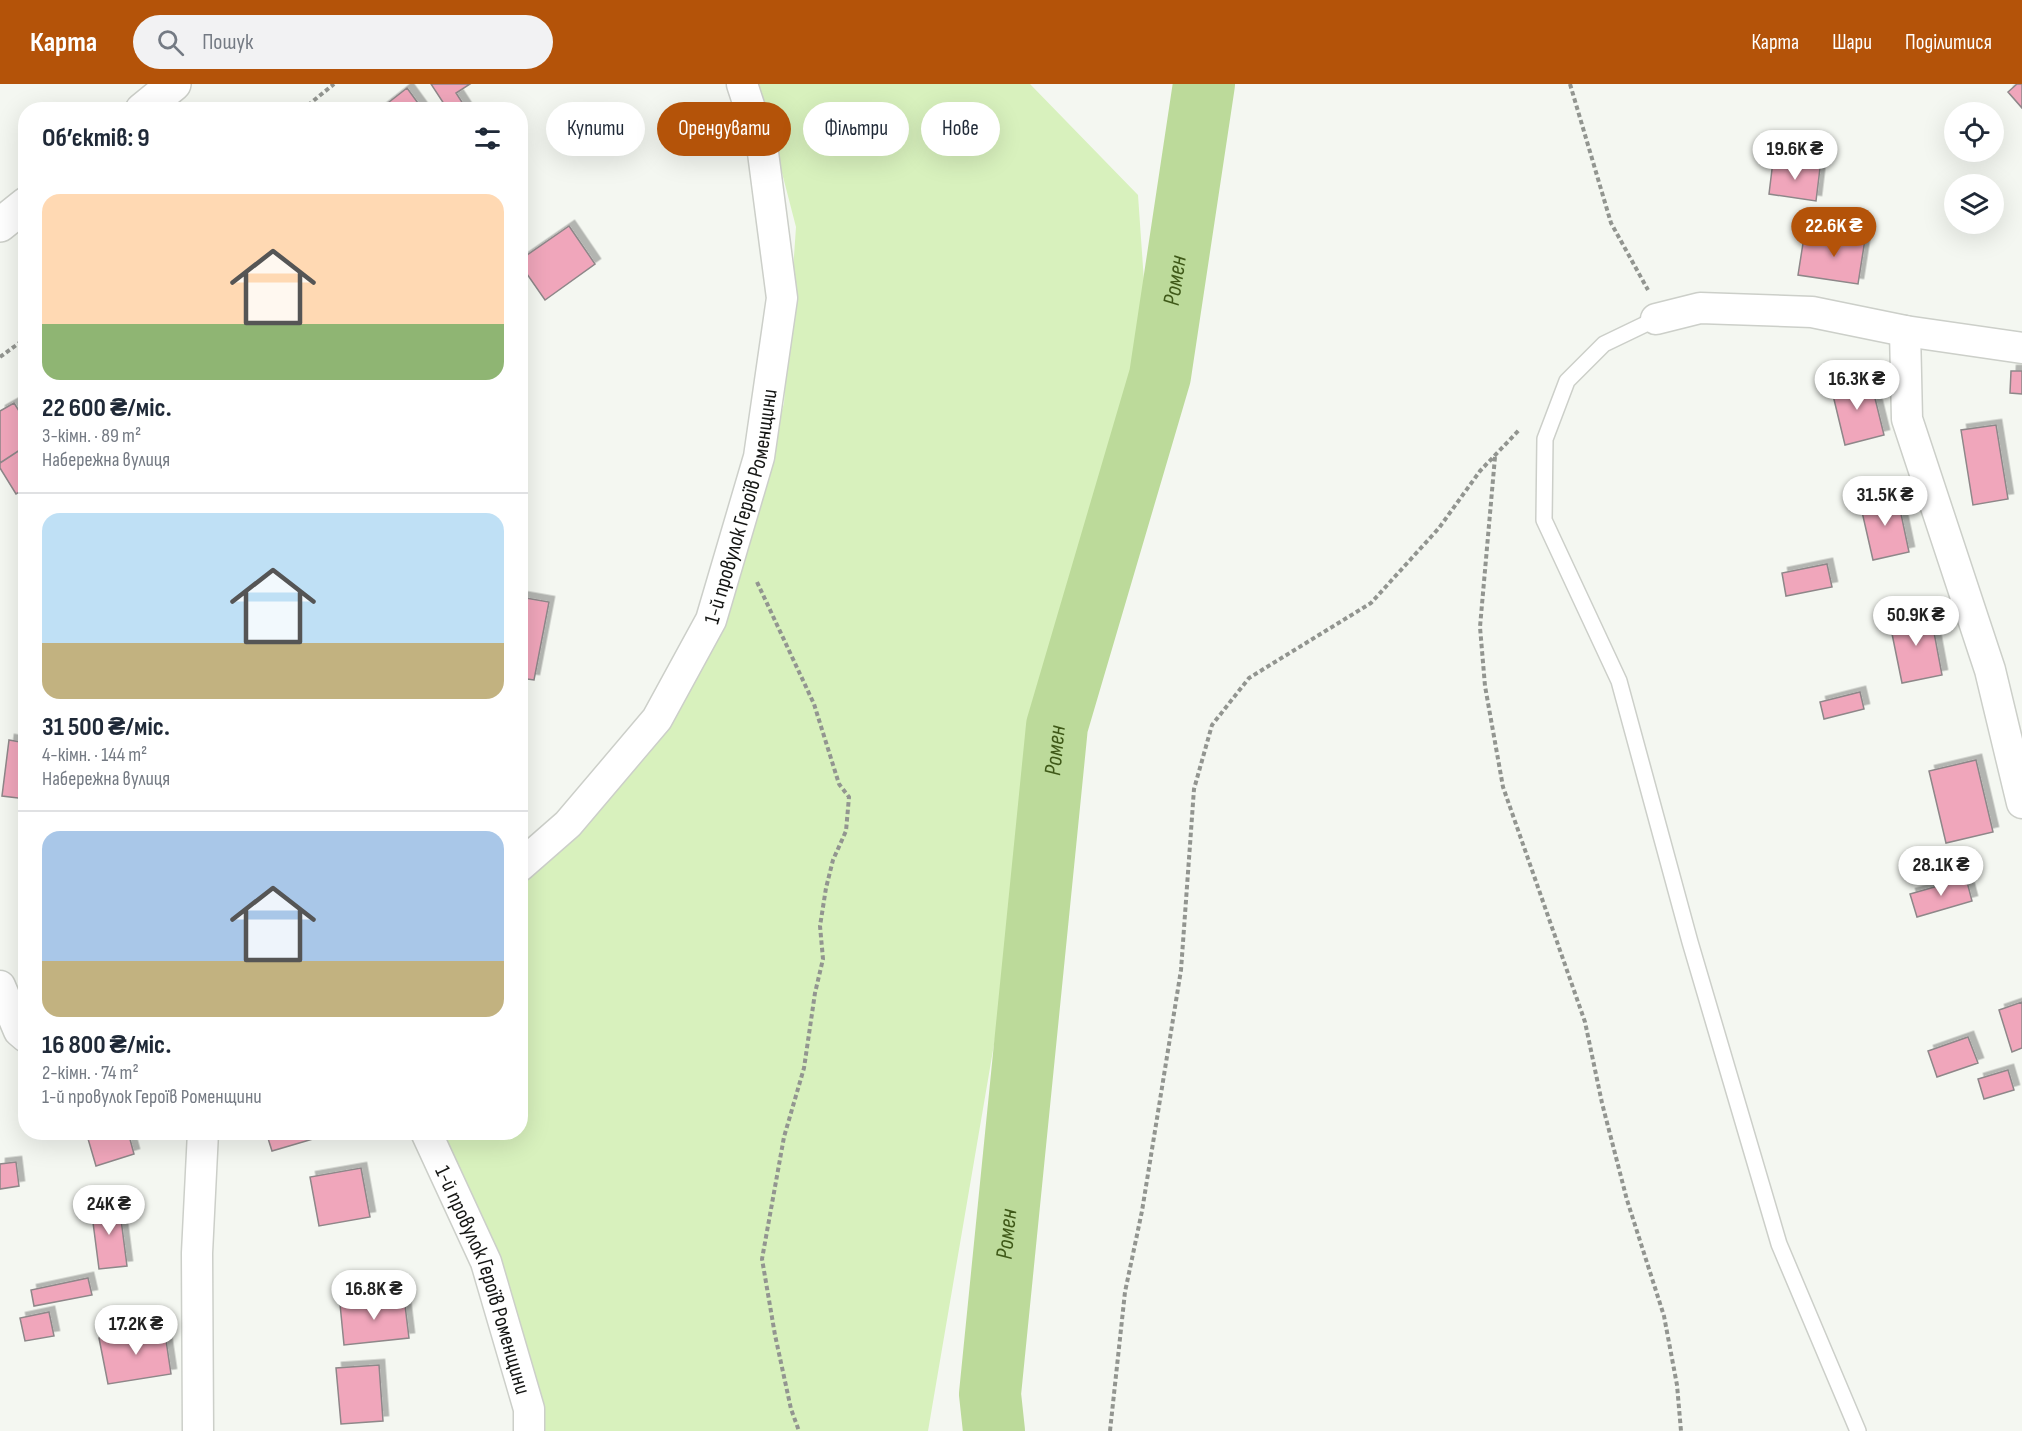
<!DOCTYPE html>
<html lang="uk">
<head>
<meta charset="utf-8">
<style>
  body { margin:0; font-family:"Sofia Sans Condensed",sans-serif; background:#f2f2f3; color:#1f2937; height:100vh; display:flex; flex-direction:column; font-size:22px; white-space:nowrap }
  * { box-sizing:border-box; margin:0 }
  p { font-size:20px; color:#747a83 }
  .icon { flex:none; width:33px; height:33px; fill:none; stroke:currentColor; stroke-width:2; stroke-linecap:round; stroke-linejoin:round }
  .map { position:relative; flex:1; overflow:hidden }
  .panel { position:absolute; left:18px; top:18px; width:510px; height:1038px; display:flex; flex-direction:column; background:#fff; border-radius:24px; box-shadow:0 6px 24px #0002 }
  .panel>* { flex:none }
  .hud { position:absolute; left:546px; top:18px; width:570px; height:54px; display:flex; gap:12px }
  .controls { position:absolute; left:1944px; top:18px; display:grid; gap:12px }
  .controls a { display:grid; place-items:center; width:60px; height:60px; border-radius:50%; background:#fff; box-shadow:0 6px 24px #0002; font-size:30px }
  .price { position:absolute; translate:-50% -51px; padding:0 14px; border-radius:21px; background:#fff; color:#222; font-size:20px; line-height:39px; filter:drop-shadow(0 2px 3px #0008) }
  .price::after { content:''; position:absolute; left:50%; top:36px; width:18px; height:14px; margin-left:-9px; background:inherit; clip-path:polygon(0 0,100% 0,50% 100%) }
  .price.active { background:#b45309; color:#fff }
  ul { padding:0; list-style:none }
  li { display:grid; align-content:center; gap:12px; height:318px; padding:0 24px }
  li+li { border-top:2px solid #e0e1e3 }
  li span { display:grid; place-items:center; height:186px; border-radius:18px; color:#555 }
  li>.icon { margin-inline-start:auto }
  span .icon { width:108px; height:108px; fill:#fffc; stroke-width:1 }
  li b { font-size:26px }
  h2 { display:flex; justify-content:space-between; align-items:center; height:72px; padding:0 24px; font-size:26px }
  .tag { padding:0 21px; border-radius:27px; background:#fff; box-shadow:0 6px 24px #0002; font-size:21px; line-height:54px }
  .tag.active { background:#b45309; color:#fff }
  header { display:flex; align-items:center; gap:36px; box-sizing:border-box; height:84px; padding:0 30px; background:#b45309; color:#fff }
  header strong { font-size:28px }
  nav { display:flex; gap:33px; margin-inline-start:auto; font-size:21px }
  .search { width:420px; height:54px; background:#f2f2f3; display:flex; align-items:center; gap:15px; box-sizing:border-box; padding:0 21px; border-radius:33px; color:#747a83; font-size:22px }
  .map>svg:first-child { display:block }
  .green { fill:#d8f1bd }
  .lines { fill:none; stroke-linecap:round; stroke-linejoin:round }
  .river { stroke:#bcda9a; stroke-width:62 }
  .building { fill:#f0a6bb; stroke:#8e8789; stroke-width:1.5; filter:url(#shadow) }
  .service-casing { stroke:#cccfc9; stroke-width:18 }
  .minor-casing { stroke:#cccfc9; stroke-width:33 }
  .primary-casing { stroke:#cccfc9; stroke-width:36 }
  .path { stroke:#929590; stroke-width:4; stroke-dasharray:4.5 3; stroke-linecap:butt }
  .service { stroke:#fff; stroke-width:15 }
  .minor { stroke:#fff; stroke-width:30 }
  .primary { stroke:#fff; stroke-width:33 }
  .labels { text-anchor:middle; stroke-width:4.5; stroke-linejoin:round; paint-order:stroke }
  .street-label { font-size:22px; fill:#151614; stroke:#fff }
  .water-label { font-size:24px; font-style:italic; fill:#3f5918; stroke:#fff }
</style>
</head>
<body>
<header>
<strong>Карта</strong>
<div class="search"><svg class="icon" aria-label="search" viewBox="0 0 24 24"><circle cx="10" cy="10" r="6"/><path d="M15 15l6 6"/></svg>Пошук</div>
<nav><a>Карта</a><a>Шари</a><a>Поділитися</a></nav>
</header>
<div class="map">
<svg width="2022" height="1347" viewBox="0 0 2022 1347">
  <defs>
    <filter id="shadow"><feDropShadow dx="5.5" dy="-5.5" stdDeviation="0" flood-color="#0004"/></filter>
  </defs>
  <rect width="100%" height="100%" fill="#f4f7f1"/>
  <path class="green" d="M759,0H1030L1138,111L1150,284L1084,473L1040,619L1019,814L928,1347H535L424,1049L520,1048L521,771L659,609L749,453L784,319L796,143Z"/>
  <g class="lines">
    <path class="river" id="s1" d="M994,1347L990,1310L1057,642L1160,292L1204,0"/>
  </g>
  <path class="building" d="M431,0H470L456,9L467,26H448Z
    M2017,0H2022V24L2008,8Z
    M407,4L423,26H379Z
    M1773,77L1820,84L1816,117L1769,110Z
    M569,142L595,180L545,216L520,180V176Z
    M1840,146L1866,149L1858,200L1798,191L1804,153L1838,158Z
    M2011,287H2022V310L2010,309Z
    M1870,294L1884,351L1845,361L1831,303Z
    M14,319L26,338V362L0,379V327Z
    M1996,341L2008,415L1973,421L1961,346Z
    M26,362V404L16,410L0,384V379Z
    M1897,411L1909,468L1873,476L1860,419Z
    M1827,480L1832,503L1786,512L1782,489Z
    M520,513L549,518L534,596L520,594Z
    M1930,527L1942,591L1902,599L1889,535Z
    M1860,608L1864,625L1824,635L1820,618Z
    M9,656L26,659V715L2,712Z
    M1976,676L1993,748L1946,759L1929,687Z
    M1966,794L1972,817L1917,833L1910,810Z
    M2022,918V964L2012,968L1999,926Z
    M1968,953L1978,979L1937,993L1928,967Z
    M2008,986L2014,1006L1984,1015L1978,995Z
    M86,1048H128L134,1070L96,1082Z
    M266,1048H311L313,1055L272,1067Z
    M16,1078L19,1102L0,1105V1080Z
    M361,1084L370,1133L319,1142L310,1093Z
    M119,1120L127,1182L99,1185L91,1123Z
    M88,1194L92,1211L34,1222L31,1206Z
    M404,1213L409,1254L344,1261L340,1220Z
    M49,1228L54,1252L25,1257L20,1234Z
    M164,1243L171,1290L108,1300L99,1254Z
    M379,1281L383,1337L341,1340L336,1284Z"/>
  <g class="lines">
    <g class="service-casing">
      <path id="service" d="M1656,235L1604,260L1567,297L1545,355L1544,436L1619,597L1690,858L1779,1160L1858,1347"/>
    </g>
    <g class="minor-casing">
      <g id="minor">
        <path d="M1656,235L1700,224L1812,228L1905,247L2022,264"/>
        <path d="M1905,247L1907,335L1990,586L2022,719"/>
        <path id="s2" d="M520,782L568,740L657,635L711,536L759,373L782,214L762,61L742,0"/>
        <path d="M0,902L19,947L26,953"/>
        <path id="s3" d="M426,1048L486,1178L529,1325V1347"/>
        <path d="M198,1347L197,1169L203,1048"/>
      </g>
    </g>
    <g class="primary-casing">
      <path id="primary" d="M142,26L174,0
        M0,141L26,120"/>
    </g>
    <path class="path" d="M1570,0L1611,139L1648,206
      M302,26L334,0
      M0,273L26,254
      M1495,373L1480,543L1485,602L1503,703L1585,938L1602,1019L1627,1116L1664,1232L1677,1301L1681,1347
      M757,498L814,620L839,700L849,713L846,747L833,776L826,804L820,842L823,875L815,909L804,984L784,1053L762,1175L775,1251L791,1325L799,1347
      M1110,1347L1125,1208L1142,1127L1181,886L1194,705L1212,641L1249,594L1371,519L1439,444L1480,387L1520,345"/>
    <use href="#service" class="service"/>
    <use href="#minor" class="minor"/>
    <use href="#primary" class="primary"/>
  </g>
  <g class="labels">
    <g class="street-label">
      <text dy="8" stroke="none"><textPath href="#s2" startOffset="432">1-й провулок Героїв Роменщини</textPath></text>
      <text dy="8" stroke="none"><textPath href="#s3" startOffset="159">1-й провулок Героїв Роменщини</textPath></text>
    </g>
    <g class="water-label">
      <text dy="8" stroke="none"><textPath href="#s1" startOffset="1170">Ромен</textPath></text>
      <text dy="8" stroke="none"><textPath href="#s1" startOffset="684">Ромен</textPath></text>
      <text dy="8" stroke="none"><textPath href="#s1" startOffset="198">Ромен</textPath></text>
    </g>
  </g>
</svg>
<div class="controls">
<a><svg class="icon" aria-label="locate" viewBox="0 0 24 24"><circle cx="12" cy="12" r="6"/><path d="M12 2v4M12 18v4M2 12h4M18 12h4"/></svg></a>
<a><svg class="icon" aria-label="layers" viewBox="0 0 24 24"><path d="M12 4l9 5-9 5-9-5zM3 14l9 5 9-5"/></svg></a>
</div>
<b class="price" style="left:1795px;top:97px">19.6K ₴</b>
<b class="price active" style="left:1834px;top:174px">22.6K ₴</b>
<b class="price" style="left:1857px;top:327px">16.3K ₴</b>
<b class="price" style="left:1885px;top:443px">31.5K ₴</b>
<b class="price" style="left:1916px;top:563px">50.9K ₴</b>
<b class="price" style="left:1941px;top:813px">28.1K ₴</b>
<b class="price" style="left:109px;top:1152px">24K ₴</b>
<b class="price" style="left:374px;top:1237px">16.8K ₴</b>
<b class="price" style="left:136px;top:1272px">17.2K ₴</b>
<div class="hud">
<a class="tag">Купити</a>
<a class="tag active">Орендувати</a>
<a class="tag">Фільтри</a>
<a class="tag">Нове</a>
</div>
<section class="panel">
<h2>Об’єктів: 9<svg class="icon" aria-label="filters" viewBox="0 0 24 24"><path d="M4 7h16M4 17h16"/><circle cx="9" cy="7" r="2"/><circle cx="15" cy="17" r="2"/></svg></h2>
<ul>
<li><span style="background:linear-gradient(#ffd9b3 70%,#8fb573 0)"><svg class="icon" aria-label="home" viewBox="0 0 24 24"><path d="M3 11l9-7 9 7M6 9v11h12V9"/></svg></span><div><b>22 600 ₴/міс.</b><p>3-кімн. · 89 m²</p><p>Набережна вулиця</p></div></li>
<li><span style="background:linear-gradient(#bfe0f5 70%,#c2b280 0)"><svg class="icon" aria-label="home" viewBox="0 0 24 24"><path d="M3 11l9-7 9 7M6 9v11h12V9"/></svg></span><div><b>31 500 ₴/міс.</b><p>4-кімн. · 144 m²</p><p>Набережна вулиця</p></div></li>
<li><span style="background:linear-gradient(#a9c7e8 70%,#c2b280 0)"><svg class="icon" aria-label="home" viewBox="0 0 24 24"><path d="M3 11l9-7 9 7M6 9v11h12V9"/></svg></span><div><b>16 800 ₴/міс.</b><p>2-кімн. · 74 m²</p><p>1-й провулок Героїв Роменщини</p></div></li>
</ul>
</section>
</div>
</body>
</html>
